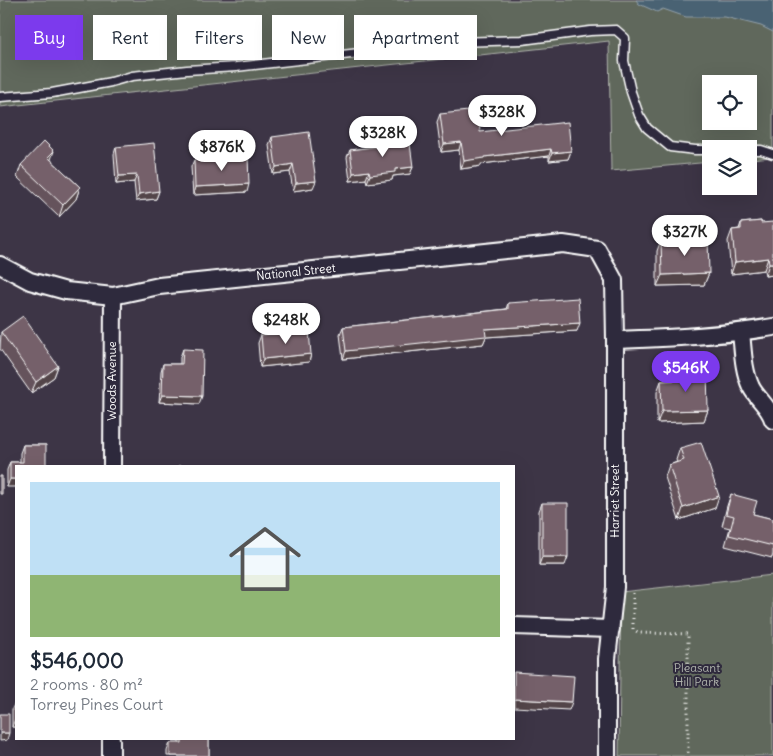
<!DOCTYPE html>
<html lang="en">
<head>
<meta charset="utf-8">
<style>
  body { margin:0; font-family:Delius,sans-serif; background:#f6f6f7; color:#1f2937; height:100vh; display:flex; flex-direction:column; font-size:19px; white-space:nowrap }
  * { box-sizing:border-box; margin:0 }
  p { font-size:16px; color:#747a83 }
  .icon { flex:none; width:28px; height:28px; fill:none; stroke:currentColor; stroke-width:2; stroke-linecap:round; stroke-linejoin:round }
  .map { position:relative; flex:1; overflow:hidden }
  .sheet { position:absolute; left:15px; top:465px; width:500px; height:275px; display:flex; flex-direction:column; background:#fff; border-radius:0px; box-shadow:0 5px 20px #0002 }
  .sheet>* { flex:none }
  .guide { position:absolute; left:15px; top:15px; width:500px; height:45px; display:flex; gap:10px }
  .tools { position:absolute; left:702px; top:75px; display:grid; gap:10px }
  .tools a { display:grid; place-items:center; width:55px; height:55px; border-radius:0px; background:#fff; box-shadow:0 5px 20px #0002; font-size:25px }
  .price { position:absolute; translate:-50% -42px; padding:0 11px; border-radius:18px; background:#fff; color:#222; font-size:16px; line-height:32px; filter:drop-shadow(0 1px 2px #0008) }
  .price::after { content:''; position:absolute; left:50%; top:30px; width:15px; height:11px; margin-left:-8px; background:inherit; clip-path:polygon(0 0,100% 0,50% 100%) }
  .price.on { background:#7c3aed; color:#fff }
  ul { padding:0; list-style:none }
  li { display:grid; align-content:center; gap:10px; height:265px; padding:0 15px }
  li+li { border-top:1px solid #e0e1e3 }
  li span { display:grid; place-items:center; height:155px; border-radius:0px; color:#555 }
  li>.icon { margin-inline-start:auto }
  span .icon { width:90px; height:90px; fill:#fffc; stroke-width:1 }
  li b { font-size:21px }
  .tag { padding:0 18px; border-radius:0px; background:#fff; box-shadow:0 5px 20px #0002; font-size:18px; line-height:45px }
  .tag.on { background:#7c3aed; color:#fff }
  .map>svg:first-child { display:block }
  .green { fill:#60685b; stroke:#b0b4ad; fill-rule:evenodd }
  .water { fill:#4a6273; stroke:#92a1ab }
  .lines { fill:none; stroke-linecap:round; stroke-linejoin:round }
  .service-casing { stroke:#fff; stroke-width:11 }
  .minor-casing { stroke:#fff; stroke-width:20 }
  .path { stroke:#fff; stroke-width:3; stroke-dasharray:1 4; stroke-linecap:butt }
  .service { stroke:#2f2a3d; stroke-width:8 }
  .minor { stroke:#2f2a3d; stroke-width:16 }
  .wall { fill:#65535b; stroke:#fff }
  .shaded-wall { fill:#52444a; stroke:#fff }
  .building { fill:#75616a; stroke:#fff }
  .labels { text-anchor:middle; stroke-width:4; stroke-linejoin:round; paint-order:stroke }
  .street-label { font-size:12px; fill:#fff; stroke:#2f2a3d }
  .park-label { font-size:12px; fill:#b0b4ad; stroke:#2f2a3d }
</style>
</head>
<body>
<div class="map">
<svg width="773" height="756" viewBox="0 0 773 756">
  <rect width="100%" height="100%" fill="#3d3546"/>
  <filter id="ink" filterUnits="userSpaceOnUse"><feTurbulence type="fractalNoise" baseFrequency=".02" numOctaves="2"/><feDisplacementMap in="SourceGraphic" scale="10" xChannelSelector="R" yChannelSelector="G"/><feConvolveMatrix kernelMatrix="1 2 1 2 8 2 1 2 1" color-interpolation-filters="sRGB"/></filter>
  <g filter="url(#ink)">
    <path class="green" d="M0,0H773V157L749,159V149H711V162L611,171L609,41L0,107ZM711,84H749V121H711Z
      M773,575V756H619L621,592Z"/>
    <path class="water" d="M636,0H773V32L761,26L725,17H686L663,9L657,12L639,4Z"/>
    <g class="lines">
      <g class="service-casing">
        <path id="service" d="M0,97L52,93L111,82L132,76L187,70L236,67L457,42L522,40L590,31L616,30L625,38L624,61L631,92L639,115L647,128L670,147L695,150H711
          M749,150H761L773,154"/>
      </g>
      <g class="minor-casing">
        <path id="minor" d="M0,265L30,281L66,291L113,296L159,286L563,244L597,249L614,280L615,340V587L607,659V756
          M741,332C743,350 743,370 751,387C757,399 769,406 773,420
          M615,340C668,338 721,336 773,327
          M112,466L113,296
          M514,626L611,629
          M111,756V739"/>
      </g>
      <path class="path" d="M633,593V629L639,633L688,634V756"/>
      <use href="#service" class="service"/>
      <use href="#minor" class="minor"/>
    </g>
    <path class="wall" d="M440,114L480,132L571,151L568,159L549,161V156L481,164V166L461,169L459,150L441,152L437,122Z
      M272,137L313,188L293,191L290,172L273,174L269,145Z
      M395,137L413,167L410,174L393,176L392,180L367,183L366,179L350,181L347,157L350,150L392,144Z
      M116,147L159,191L156,199L136,201L134,182L116,184L114,154Z
      M51,160L80,187L76,199L59,217L17,177L21,165Z
      M194,160L247,192L193,195L191,167Z
      M761,221L773,275L765,276L764,270L731,274L728,241L732,230L739,229L741,223Z
      M661,240L709,273L704,285L657,286V251Z
      M508,303L577,331L486,337L483,344L343,359L340,334L343,327L506,309Z
      M1,332L58,366L54,377L31,393L0,349Z
      M261,335L311,354L309,362L260,367L258,343Z
      M183,349L199,404L159,402L161,371L163,364H180V357Z
      M691,371L708,410L704,421L657,423V392L661,381L688,380Z
      M23,445H46L7,487V470L10,462H20V453Z
      M680,448L715,508L679,520L665,477L669,465L677,462L676,460Z
      M731,494L753,514L773,519V554L772,558L725,546L730,528L722,526L727,506Z
      M542,503L565,565H539V511Z
      M15,702L16,727H12V709Z
      M179,739H209V756H167V751L170,743H179Z"/>
    <path class="shaded-wall" d="M461,142L459,150L441,152L444,144Z
      M551,149L549,156L481,164V166L461,169L464,161L484,157Z
      M54,151L50,162L48,157Z
      M571,151L568,159L549,161L552,153Z
      M293,164L290,172L273,174L276,167Z
      M413,167L410,174L393,176L392,180L367,183L370,175L395,169Z
      M369,171L366,179L350,181L353,173Z
      M137,175L134,182L116,184L119,176Z
      M316,181L313,188L293,191L296,183Z
      M249,184L247,192L193,195L195,187Z
      M80,187L76,199L59,217L63,205Z
      M159,191L156,199L136,201L139,194Z
      M768,258L764,270L731,274L735,262Z
      M769,264H773V275L765,276Z
      M709,273L704,285L657,286L662,275Z
      M580,323L577,331L486,337L483,344L343,359L346,351L485,329Z
      M311,354L309,362L260,367L263,359Z
      M58,366L54,377L31,393L36,382Z
      M162,395L202,396L199,404L159,402Z
      M708,410L704,421L657,423L662,411Z
      M10,479H16V487H7Z
      M719,496L715,508L679,520L683,508Z
      M542,557H568L565,565H539Z
      M514,699L572,702L569,710L514,707Z
      M15,719H16V727H12Z
      M0,733H9L7,740L0,741Z"/>
    <path class="building" d="M478,110L480,132L568,122L571,151L552,153L551,149L484,157V158L464,161L461,142L444,144L440,114Z
      M309,132L316,181L296,183L293,164L276,167L272,137Z
      M409,136L413,167L395,169V172L370,175L369,171L353,173L350,150L396,144L395,137Z
      M44,141L54,151L48,157L80,187L63,205L21,165Z
      M154,143L159,191L139,194L137,175L119,176L116,147Z
      M248,157L249,184L195,187L194,160Z
      M761,221V223L773,222V264H769L768,258L735,262L732,230L741,229V223Z
      M708,239L709,273L662,275L661,240Z
      M578,298L580,323L485,329L486,336L346,351L343,327L508,309V303Z
      M23,316L58,366L36,382L1,332Z
      M309,331L311,354L263,359L261,335Z
      M183,349L203,350L202,396L162,395L163,364H182Z
      M707,370L708,410L662,411L661,381L691,380V371Z
      M701,442L719,496L683,508L669,465L684,460L680,448Z
      M23,445H46V466H16V479H10V462H23Z
      M201,465V466H178Z
      M0,476H2V494H0Z
      M731,494L757,501L753,514L773,519V546L729,535L734,516L726,514Z
      M542,503H568V557H542Z
      M514,672L574,676L572,702L514,699Z
      M15,702H16V719H15Z
      M0,714H9V733H0Z
      M182,739H209V756H170V743H182Z"/>
  </g>
  <g class="labels">
    <g class="street-label">
      <text transform="translate(296 272) rotate(-6)" y="4">National Street</text>
      <text transform="translate(112 381) rotate(-90)" y="4">Woods Avenue</text>
      <text transform="translate(615 501) rotate(-90)" y="4">Harriet Street</text>
    </g>
    <g class="park-label">
      <text x="697" y="672">Pleasant<tspan x="697" dy="14">Hill Park</tspan></text>
    </g>
  </g>
</svg>
<div class="tools">
<a><svg class="icon" aria-label="locate" viewBox="0 0 24 24"><circle cx="12" cy="12" r="6"/><path d="M12 2v4M12 18v4M2 12h4M18 12h4"/></svg></a>
<a><svg class="icon" aria-label="layers" viewBox="0 0 24 24"><path d="M12 4l9 5-9 5-9-5zM3 14l9 5 9-5"/></svg></a>
</div>
<b class="price" style="left:502px;top:137px">$328K</b>
<b class="price" style="left:383px;top:158px">$328K</b>
<b class="price" style="left:222px;top:172px">$876K</b>
<b class="price" style="left:685px;top:257px">$327K</b>
<b class="price" style="left:286px;top:345px">$248K</b>
<b class="price on" style="left:686px;top:393px">$546K</b>
<div class="guide">
<a class="tag on">Buy</a>
<a class="tag">Rent</a>
<a class="tag">Filters</a>
<a class="tag">New</a>
<a class="tag">Apartment</a>
</div>
<section class="sheet">
<ul>
<li><span style="background:linear-gradient(#bfe0f5 60%,#8fb573 0)"><svg class="icon" aria-label="home" viewBox="0 0 24 24"><path d="M3 11l9-7 9 7M6 9v11h12V9"/></svg></span><div><b>$546,000</b><p>2 rooms · 80 m²</p><p>Torrey Pines Court</p></div></li>
</ul>
</section>
</div>
</body>
</html>
